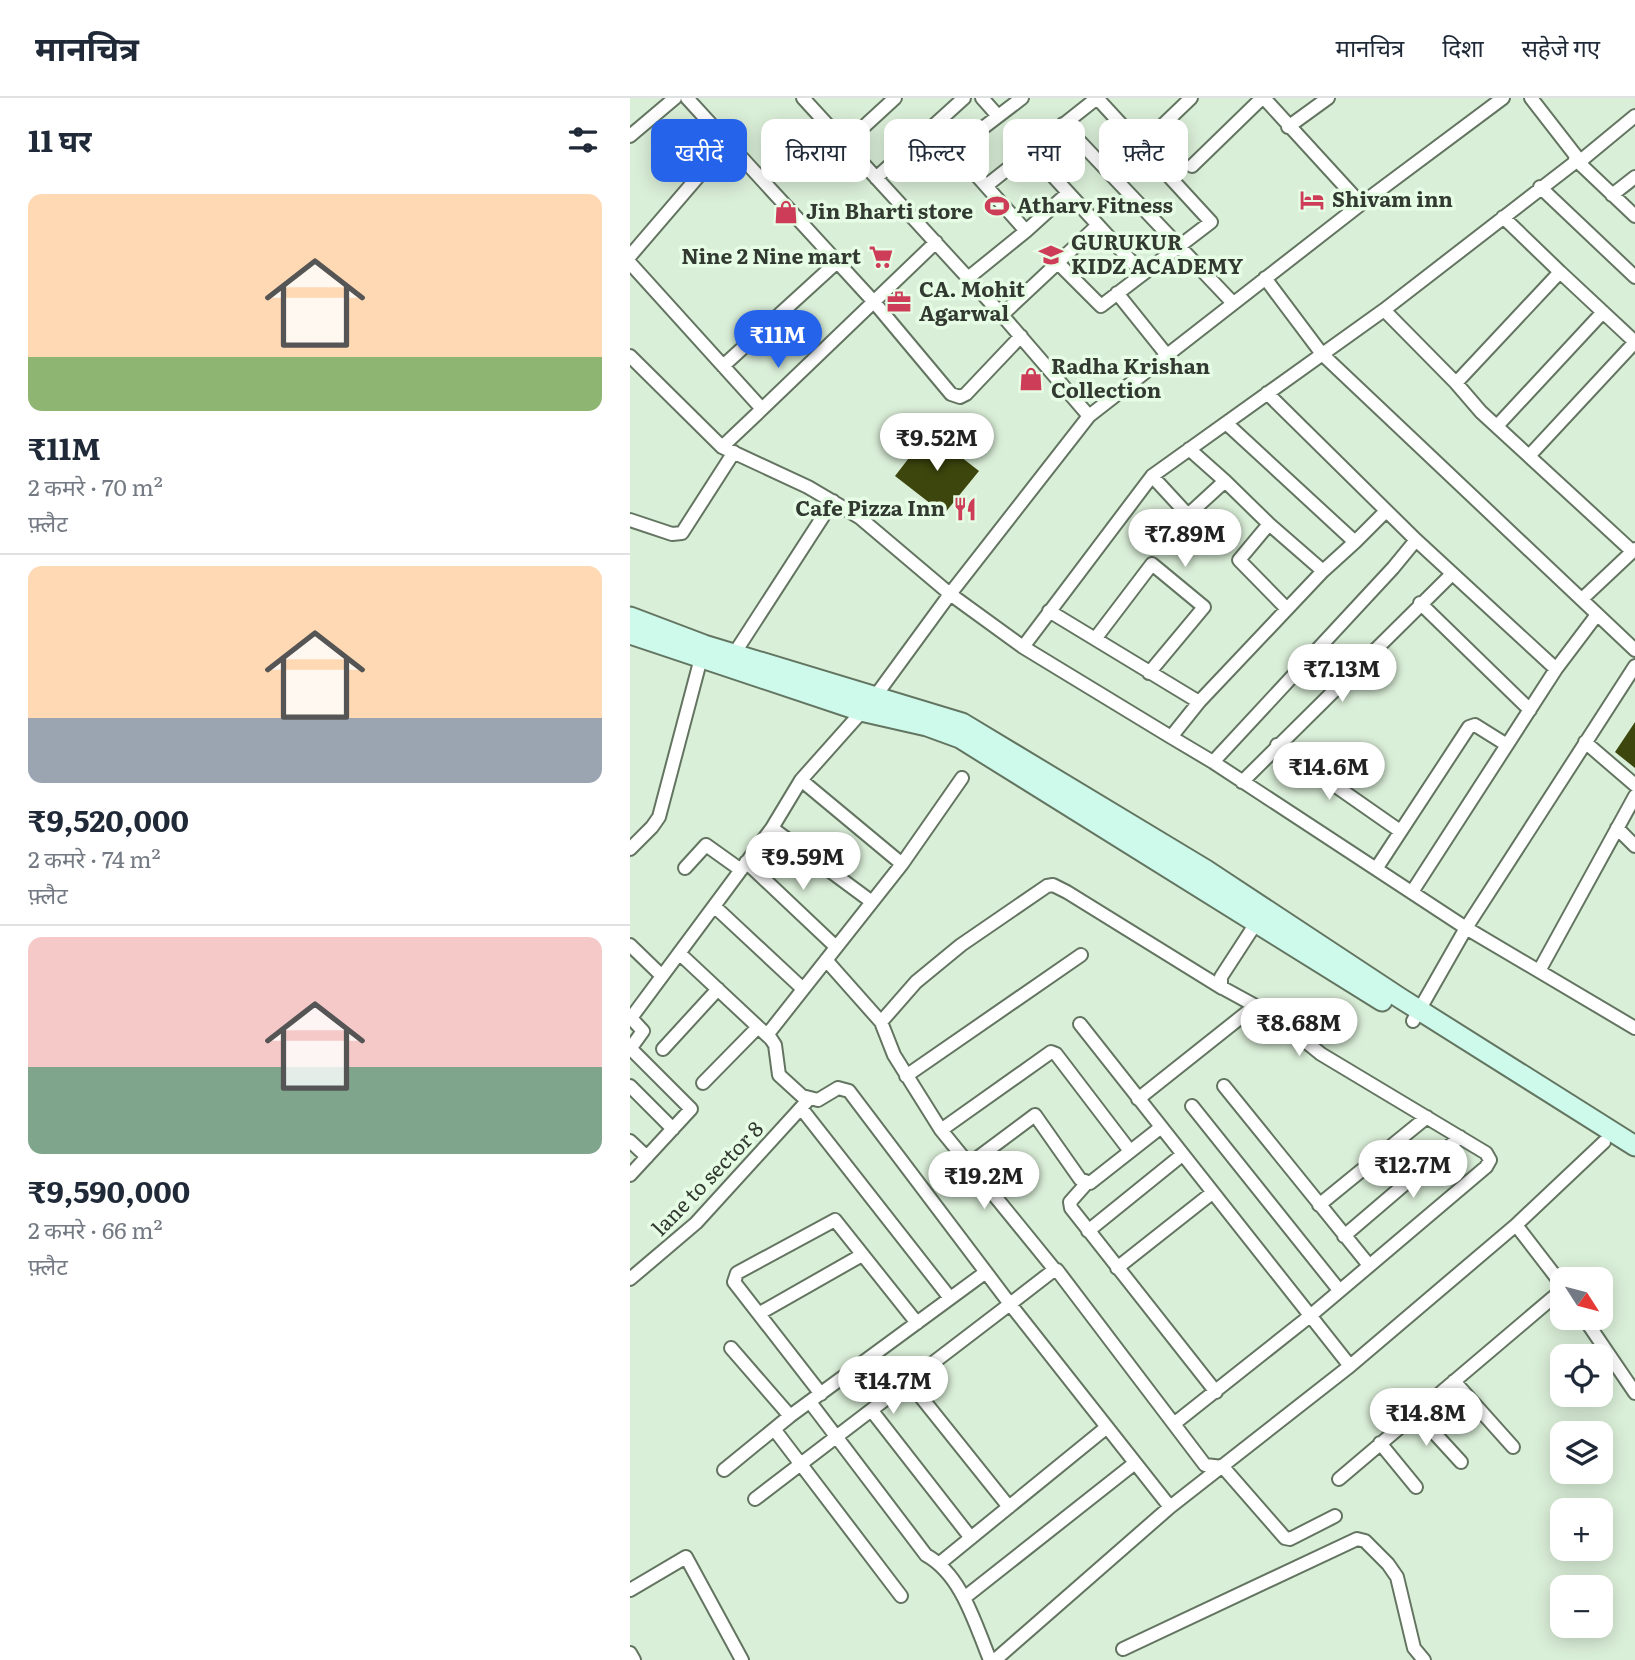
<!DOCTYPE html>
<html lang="hi">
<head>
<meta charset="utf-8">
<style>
  body { margin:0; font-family:Literata,"Noto Sans Devanagari",serif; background:#f6f6f7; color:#1f2937; height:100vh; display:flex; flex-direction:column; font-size:26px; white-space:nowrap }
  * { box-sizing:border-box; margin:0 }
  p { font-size:23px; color:#747a83 }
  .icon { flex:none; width:38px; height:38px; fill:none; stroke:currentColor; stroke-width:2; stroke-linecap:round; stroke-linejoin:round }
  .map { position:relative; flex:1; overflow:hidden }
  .panel { display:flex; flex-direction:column; background:#fff; width:630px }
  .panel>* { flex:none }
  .top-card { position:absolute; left:21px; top:21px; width:665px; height:63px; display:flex; gap:14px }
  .needle { width:46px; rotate:126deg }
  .fabs { position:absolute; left:920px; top:1169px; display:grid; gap:14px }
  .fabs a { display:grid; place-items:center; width:63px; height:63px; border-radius:14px; background:#fff; box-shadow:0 4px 18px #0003; font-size:35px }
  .price { position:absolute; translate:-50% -60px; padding:0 16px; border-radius:24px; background:#fff; color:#222; font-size:23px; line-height:46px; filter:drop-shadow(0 2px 4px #0008) }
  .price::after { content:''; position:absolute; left:50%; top:42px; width:21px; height:16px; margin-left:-10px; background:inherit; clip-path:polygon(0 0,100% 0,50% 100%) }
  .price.on { background:#2563eb; color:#fff }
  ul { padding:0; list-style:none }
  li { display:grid; align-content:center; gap:14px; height:371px; padding:0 28px }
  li+li { border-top:2px solid #e0e1e3 }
  li span { display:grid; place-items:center; height:217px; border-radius:14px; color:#555 }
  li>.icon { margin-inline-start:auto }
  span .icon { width:126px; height:126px; fill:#fffc; stroke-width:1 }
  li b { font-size:30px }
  h2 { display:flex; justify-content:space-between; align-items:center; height:84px; padding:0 28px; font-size:30px }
  .chip { padding:0 24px; border-radius:14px; background:#fff; box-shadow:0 4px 18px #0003; font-size:24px; line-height:63px }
  .chip.on { background:#2563eb; color:#fff }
  header { display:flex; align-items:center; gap:42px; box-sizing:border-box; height:98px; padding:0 35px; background:#fff; border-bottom:2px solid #e0e1e3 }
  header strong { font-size:33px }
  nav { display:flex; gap:38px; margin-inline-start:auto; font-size:24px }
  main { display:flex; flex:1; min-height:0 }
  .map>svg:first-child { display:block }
  .building { fill:#3d460c }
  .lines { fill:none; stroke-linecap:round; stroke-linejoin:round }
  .street-casing { stroke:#637561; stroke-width:16 }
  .secondary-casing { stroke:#637561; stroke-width:23 }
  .street { stroke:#fff; stroke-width:12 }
  .secondary { stroke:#cefaec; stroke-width:19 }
  .labels { text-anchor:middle; stroke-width:7; stroke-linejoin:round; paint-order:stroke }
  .poi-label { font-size:21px; font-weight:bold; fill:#313930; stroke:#e7fce5; text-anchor:start }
  .street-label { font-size:21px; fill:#313930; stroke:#e7fce5 }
</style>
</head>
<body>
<header>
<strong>मानचित्र</strong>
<nav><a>मानचित्र</a><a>दिशा</a><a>सहेजे गए</a></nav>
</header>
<main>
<section class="panel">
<h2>11 घर<svg class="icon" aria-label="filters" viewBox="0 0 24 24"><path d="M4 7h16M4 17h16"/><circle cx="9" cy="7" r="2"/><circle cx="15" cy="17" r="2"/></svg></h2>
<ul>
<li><span style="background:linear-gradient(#ffd9b3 75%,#8fb573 0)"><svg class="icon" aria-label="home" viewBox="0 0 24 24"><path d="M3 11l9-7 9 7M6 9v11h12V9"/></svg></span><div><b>₹11M</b><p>2 कमरे · 70 m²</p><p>फ़्लैट</p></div></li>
<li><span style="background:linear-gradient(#ffd9b3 70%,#9aa5b1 0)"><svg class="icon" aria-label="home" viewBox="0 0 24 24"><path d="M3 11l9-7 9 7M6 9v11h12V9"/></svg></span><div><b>₹9,520,000</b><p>2 कमरे · 74 m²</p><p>फ़्लैट</p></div></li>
<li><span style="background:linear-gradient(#f6c9c9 60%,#7fa58c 0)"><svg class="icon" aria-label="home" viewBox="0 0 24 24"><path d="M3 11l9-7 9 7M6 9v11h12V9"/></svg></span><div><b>₹9,590,000</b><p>2 कमरे · 66 m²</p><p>फ़्लैट</p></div></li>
</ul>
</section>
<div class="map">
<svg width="1005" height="1562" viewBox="0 0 1005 1562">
  <rect width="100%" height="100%" fill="#daefd8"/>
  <path class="building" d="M299,334L349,373L314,416L265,378Z
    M1005,624V670L985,654Z"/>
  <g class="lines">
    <g class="street-casing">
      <path id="street" d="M57,0L244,204L321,296L330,299L336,296L391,238
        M173,0L372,217L459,318
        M352,0L368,18
        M634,0L731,106
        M433,26L603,205
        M658,29L698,0
        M0,38L45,0
        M215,46L265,0
        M511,48L561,0
        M400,53L512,175
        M946,62L1005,118
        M948,65L1005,18
        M562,68L632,0
        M246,80L334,0
        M356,88L467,0
        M910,89L1005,179
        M982,97L1005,79
        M396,133L438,95
        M0,158L97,45
        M0,165L132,311L306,144
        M428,165L471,208L581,124L467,0
        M930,174L1005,244
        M338,180L396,133L324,52L392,0
        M635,180L692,256L1005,552
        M487,195L536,256
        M754,212L826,285L930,174L873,119
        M372,217L468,127
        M0,258L92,349L178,389L229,419L320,496L393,549L522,378L754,212L944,65L946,58L901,0
        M93,268L207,164
        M826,285L851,314L1002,453
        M637,295L786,442L926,571
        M867,328L973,214
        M92,349L132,311
        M899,358L1005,244
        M522,378L558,417L595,383L559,351
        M595,383L639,426
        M0,422L42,436L52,435L104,354
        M725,444L756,413
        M952,501L1005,451
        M790,505L900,612
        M657,511L609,462L639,426L693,473
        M419,513L569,604
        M465,541L522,466L574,509L519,575
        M393,549L541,639L569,604L693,473L725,444L596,325
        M104,556L203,403
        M541,639L583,664L836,830L1005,930
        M955,644L1005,687
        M647,647L770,733
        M583,664L763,470L786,442
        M171,682L272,766
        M612,684L822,476
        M142,730L242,804
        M987,730L1005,748
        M0,751L22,729L29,719L71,560
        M116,764L206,849
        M55,770L76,747L111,772
        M746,771L839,629L845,627L877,647
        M782,794L926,571L966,518
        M84,808L173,891
        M0,847L32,878
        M49,855L141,941L145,947L149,977L172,998L188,1002L208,990L219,993L380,1206L424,1172H427L575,1367L593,1369L655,1440L660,1441L705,1418
        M196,862L251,924L264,957L311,1032L425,1172
        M909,873L1005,698
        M0,919L13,933L0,951
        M1,920L142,730L171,682L244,600L320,496L459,318L731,106L873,0
        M783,923L836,830L1005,568
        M251,924L286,884L331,847L417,788L423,787L437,794L592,890
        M450,926L720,1268
        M137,937L272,766L332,680
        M33,951L88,891
        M276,978L451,857
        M73,985L128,929
        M0,988L43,1031
        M594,988L738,1166
        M508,1001L625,908
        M562,1008L709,1192
        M171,1010L320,1200
        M311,1032L421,954L426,956L500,1053
        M0,1043L17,1059
        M338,1067L405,1017L450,1081L460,1085L530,1030
        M0,1077L61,1011L0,950
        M456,1086L440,1104L441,1110L586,1294
        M689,1107L797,1019
        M886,1127L933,1188
        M458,1133L552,1057
        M714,1138L830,1039
        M487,1170L582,1095
        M0,1181L66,1125L179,1001
        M130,1215L232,1157
        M954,1220L1005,1295
        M101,1250L160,1318
        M824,1283L883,1349
        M279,1284L379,1409
        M191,1296L104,1184L107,1175L205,1122L287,1225
        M180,1304L296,1457C332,1477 345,1526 360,1562
        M242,1313L341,1440
        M786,1315L831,1364
        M545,1325L680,1218L856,1069L860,1062L856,1055L691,956L644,918L591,889V879L630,819
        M144,1331L271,1498
        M750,1345L786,1389
        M94,1372L160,1318L356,1174
        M709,1381L933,1191
        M125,1401L380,1206L540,1409
        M310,1465L477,1329
        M0,1492L56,1459L112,1562
        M334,1500L505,1365
        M493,1551L727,1441L735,1443L758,1466L767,1479L784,1550L794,1562
        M0,1555L4,1562
        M365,1562L540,1409L720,1268L886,1127L974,1044"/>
    </g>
    <g class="secondary-casing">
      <path id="secondary" d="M0,519L74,547L332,625L576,772L770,900L1005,1048
        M0,536L231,613L297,628L330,640L752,903"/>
    </g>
    <use href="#street" class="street"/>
    <use href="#secondary" class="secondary"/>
  </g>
  <defs>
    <g id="hotel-bare" transform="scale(1.89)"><path d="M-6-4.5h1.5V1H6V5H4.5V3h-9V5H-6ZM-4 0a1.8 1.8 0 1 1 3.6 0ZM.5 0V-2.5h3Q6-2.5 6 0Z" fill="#ce3d58" stroke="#e7fce5" stroke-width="2.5" paint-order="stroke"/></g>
    <g id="stadium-bare" transform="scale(1.89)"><path d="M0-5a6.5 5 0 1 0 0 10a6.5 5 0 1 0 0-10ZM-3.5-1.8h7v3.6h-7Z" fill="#ce3d58" stroke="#e7fce5" stroke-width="2.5" paint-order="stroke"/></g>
    <g id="shop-bare" transform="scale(1.89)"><path d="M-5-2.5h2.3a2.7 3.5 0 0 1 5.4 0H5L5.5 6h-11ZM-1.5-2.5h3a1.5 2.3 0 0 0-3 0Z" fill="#ce3d58" stroke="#e7fce5" stroke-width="2.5" paint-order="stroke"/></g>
    <g id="school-bare" transform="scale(1.89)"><path d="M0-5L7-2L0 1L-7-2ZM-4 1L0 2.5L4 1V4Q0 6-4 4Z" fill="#ce3d58" stroke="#e7fce5" stroke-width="2.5" paint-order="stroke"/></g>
    <g id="supermarket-bare" transform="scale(1.89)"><path d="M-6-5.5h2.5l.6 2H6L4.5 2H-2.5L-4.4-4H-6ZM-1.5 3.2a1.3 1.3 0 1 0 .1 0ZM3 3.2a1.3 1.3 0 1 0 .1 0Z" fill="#ce3d58" stroke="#e7fce5" stroke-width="2.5" paint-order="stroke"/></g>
    <g id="office-bare" transform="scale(1.89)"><path d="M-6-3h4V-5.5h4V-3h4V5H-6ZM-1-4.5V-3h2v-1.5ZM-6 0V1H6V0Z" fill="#ce3d58" stroke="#e7fce5" stroke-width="2.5" paint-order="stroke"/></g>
    <g id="restaurant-bare" transform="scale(1.89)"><path d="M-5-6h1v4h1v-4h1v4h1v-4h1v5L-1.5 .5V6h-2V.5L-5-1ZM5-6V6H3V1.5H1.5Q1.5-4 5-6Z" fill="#ce3d58" stroke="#e7fce5" stroke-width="2.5" paint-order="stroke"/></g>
  </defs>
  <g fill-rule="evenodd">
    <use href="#hotel-bare" x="682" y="102"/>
    <use href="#stadium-bare" x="367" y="108"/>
    <use href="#shop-bare" x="156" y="114"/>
    <use href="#school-bare" x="421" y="157"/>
    <use href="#supermarket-bare" x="251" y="159"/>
    <use href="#office-bare" x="269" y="204"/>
    <use href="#shop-bare" x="401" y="281"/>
    <use href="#restaurant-bare" x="335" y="411"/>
  </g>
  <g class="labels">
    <g class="poi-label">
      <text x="702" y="109">Shivam inn</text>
      <text x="387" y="115">Atharv Fitness</text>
      <text x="176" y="121">Jin Bharti store</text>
      <text x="441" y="152">GURUKUR<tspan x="441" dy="24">KIDZ ACADEMY</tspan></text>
      <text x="231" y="166" text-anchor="end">Nine 2 Nine mart</text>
      <text x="289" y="199">CA. Mohit<tspan x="289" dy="24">Agarwal</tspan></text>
      <text x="421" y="276">Radha Krishan<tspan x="421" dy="24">Collection</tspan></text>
      <text x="315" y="418" text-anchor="end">Cafe Pizza Inn</text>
    </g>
    <g class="street-label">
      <text transform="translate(78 1081) rotate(-46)" y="7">lane to sector 8</text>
    </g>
  </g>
</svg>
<div class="fabs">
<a><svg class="needle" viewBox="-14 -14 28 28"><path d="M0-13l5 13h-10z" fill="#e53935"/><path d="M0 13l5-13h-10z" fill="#747a83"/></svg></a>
<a><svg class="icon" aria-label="locate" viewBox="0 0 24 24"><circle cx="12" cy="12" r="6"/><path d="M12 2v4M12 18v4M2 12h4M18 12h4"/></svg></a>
<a><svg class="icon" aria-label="layers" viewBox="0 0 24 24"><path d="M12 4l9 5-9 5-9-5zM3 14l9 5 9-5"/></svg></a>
<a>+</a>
<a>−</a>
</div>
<b class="price on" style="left:148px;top:272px">₹11M</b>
<b class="price" style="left:307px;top:375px">₹9.52M</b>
<b class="price" style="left:555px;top:471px">₹7.89M</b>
<b class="price" style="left:712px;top:606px">₹7.13M</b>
<b class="price" style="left:699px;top:704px">₹14.6M</b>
<b class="price" style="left:173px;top:794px">₹9.59M</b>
<b class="price" style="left:669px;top:960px">₹8.68M</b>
<b class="price" style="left:783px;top:1102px">₹12.7M</b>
<b class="price" style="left:354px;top:1113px">₹19.2M</b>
<b class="price" style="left:263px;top:1318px">₹14.7M</b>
<b class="price" style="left:796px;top:1350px">₹14.8M</b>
<div class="top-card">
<a class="chip on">खरीदें</a>
<a class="chip">किराया</a>
<a class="chip">फ़िल्टर</a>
<a class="chip">नया</a>
<a class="chip">फ़्लैट</a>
</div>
</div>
</main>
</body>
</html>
